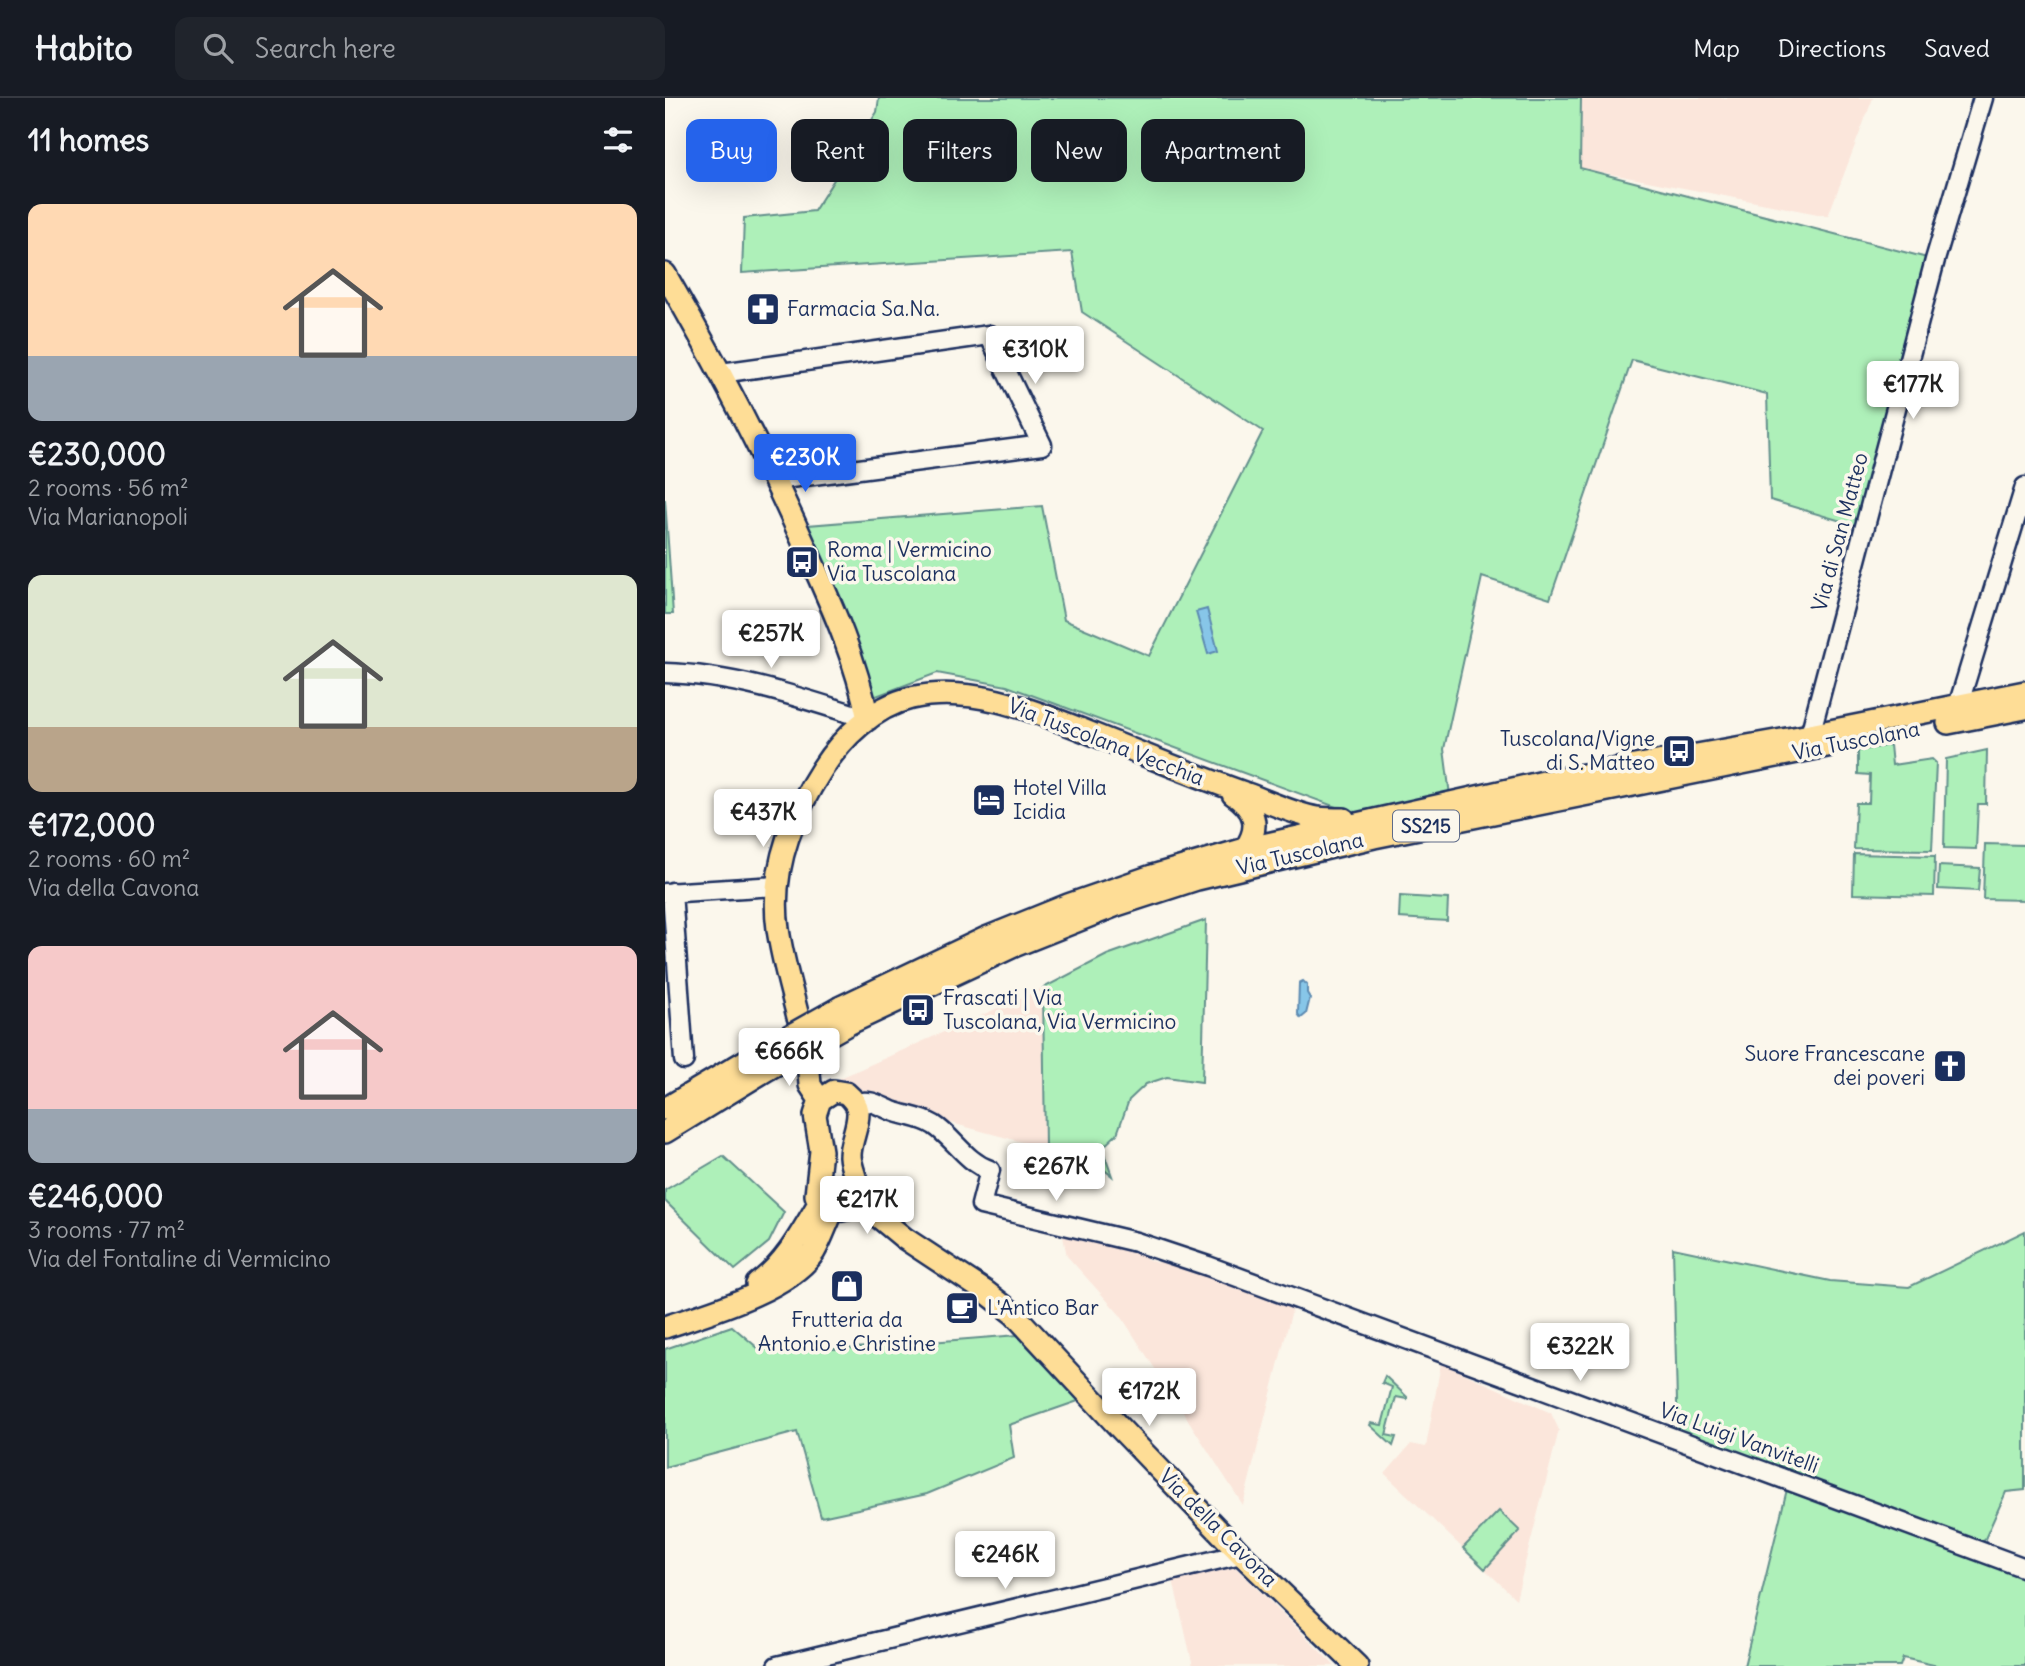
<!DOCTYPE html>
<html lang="en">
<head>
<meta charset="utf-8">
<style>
  body { margin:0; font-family:Delius,sans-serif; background:#20242c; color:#f1f3f6; height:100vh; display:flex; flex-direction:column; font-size:26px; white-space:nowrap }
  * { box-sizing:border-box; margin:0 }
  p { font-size:23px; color:#9ea1a6 }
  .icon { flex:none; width:38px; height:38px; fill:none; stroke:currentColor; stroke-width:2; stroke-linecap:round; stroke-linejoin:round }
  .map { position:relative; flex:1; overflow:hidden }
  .details { display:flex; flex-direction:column; background:#171b24; width:665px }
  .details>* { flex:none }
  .banner { position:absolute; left:21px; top:21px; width:665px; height:63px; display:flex; gap:14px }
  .price { position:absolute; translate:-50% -60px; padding:0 16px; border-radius:7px; background:#fff; color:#222; font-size:23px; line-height:46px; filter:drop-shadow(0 2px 4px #0008) }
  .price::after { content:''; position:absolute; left:50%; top:42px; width:21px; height:16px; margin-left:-10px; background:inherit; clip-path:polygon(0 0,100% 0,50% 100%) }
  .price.on { background:#2563eb; color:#fff }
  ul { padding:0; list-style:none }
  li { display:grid; align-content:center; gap:14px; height:371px; padding:0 28px }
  li span { display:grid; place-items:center; height:217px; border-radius:14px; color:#555 }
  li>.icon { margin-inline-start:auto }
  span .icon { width:126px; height:126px; fill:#fffc; stroke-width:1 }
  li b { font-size:30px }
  h2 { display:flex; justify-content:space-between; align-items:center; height:84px; padding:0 28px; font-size:30px }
  .tag { padding:0 24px; border-radius:14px; background:#171b24; box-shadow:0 7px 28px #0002; font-size:24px; line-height:63px }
  .tag.on { background:#2563eb; color:#fff }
  header { display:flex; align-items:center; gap:42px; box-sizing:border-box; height:98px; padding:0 35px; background:#171b24; border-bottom:2px solid #363941 }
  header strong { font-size:33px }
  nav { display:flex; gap:38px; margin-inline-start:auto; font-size:24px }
  .search { width:490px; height:63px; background:#20242c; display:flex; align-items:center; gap:18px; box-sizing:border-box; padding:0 24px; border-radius:14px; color:#9ea1a6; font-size:26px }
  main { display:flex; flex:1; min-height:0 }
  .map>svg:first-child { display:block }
  .built { fill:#fbe6db }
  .green { fill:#aef0b9; stroke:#64908c; stroke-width:2 }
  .water { fill:#87c6e8; stroke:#5c8ab1; stroke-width:2 }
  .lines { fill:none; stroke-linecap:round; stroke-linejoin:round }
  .minor-casing { stroke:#1b2f5e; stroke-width:23 }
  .major-casing { stroke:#1b2f5e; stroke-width:26 }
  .minor { stroke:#fbf7ec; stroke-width:18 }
  .major { stroke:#fedd96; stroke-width:21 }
  .major-bridge-casing { stroke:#1b2f5e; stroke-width:26; stroke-linecap:butt }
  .major-bridge { stroke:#fedd96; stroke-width:21 }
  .labels { text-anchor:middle; stroke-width:7; stroke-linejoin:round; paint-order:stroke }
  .shield { fill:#fbf7ec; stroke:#5e6b89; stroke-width:2 }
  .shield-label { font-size:19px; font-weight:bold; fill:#1b2f5e }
  .poi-label { font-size:21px; fill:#1b2f5e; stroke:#fbf7ec; text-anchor:start }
  .street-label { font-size:21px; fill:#1b2f5e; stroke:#fbf7ec }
</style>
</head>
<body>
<header>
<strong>Habito</strong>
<div class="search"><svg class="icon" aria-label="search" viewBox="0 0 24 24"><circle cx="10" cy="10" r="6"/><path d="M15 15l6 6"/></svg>Search here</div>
<nav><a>Map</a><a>Directions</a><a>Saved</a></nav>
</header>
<main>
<section class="details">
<h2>11 homes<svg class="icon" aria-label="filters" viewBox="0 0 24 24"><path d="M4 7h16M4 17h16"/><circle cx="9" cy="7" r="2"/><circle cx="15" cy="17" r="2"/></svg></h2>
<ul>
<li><span style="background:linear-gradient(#ffd9b3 70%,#9aa5b1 0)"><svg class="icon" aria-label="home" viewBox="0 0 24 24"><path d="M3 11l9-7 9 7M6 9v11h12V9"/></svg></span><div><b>€230,000</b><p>2 rooms · 56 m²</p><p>Via Marianopoli</p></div></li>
<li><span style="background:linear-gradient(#dfe7d0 70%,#b9a48a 0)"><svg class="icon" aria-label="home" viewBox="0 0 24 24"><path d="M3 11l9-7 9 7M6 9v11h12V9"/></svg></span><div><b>€172,000</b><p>2 rooms · 60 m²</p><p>Via della Cavona</p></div></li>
<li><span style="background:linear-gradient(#f6c9c9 75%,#9aa5b1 0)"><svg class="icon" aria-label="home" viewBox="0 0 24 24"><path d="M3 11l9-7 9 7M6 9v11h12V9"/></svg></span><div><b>€246,000</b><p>3 rooms · 77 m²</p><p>Via del Fontaline di Vermicino</p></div></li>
</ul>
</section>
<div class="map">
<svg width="1360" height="1568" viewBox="0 0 1360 1568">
  <rect width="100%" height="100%" fill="#fbf7ec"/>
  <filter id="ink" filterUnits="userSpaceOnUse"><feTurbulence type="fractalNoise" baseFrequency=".0143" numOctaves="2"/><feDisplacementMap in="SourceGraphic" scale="14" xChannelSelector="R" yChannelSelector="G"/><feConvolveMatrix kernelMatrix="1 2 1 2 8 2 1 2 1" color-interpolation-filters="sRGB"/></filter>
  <g filter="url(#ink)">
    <path class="built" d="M916,0H1208L1163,118L915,70Z
      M378,890L380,1050L275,1022L199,998L175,986L173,981Z
      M397,1134L477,1150L482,1161L492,1165L498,1159L628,1208L578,1407L456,1218L402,1158Z
      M776,1265L886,1315L894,1332L851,1501L720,1376L746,1346L761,1349Z
      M569,1468L670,1568H528L508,1482Z"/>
    <path class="green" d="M214,0H916L915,70L1270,162L1193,428L1105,402L1102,296L967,262L885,501L817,479L779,651L786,705L709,723L342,588L272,575L206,600L131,428L377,408L399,522L484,558L598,333L417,214L407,154L77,175L79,120L149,113L212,14Z
      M0,401L8,516H0Z
      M1225,647L1227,667L1267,661L1271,665L1267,752L1189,751L1191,705H1204L1205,677L1193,676V653Z
      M1322,652L1321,706H1313L1311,751L1279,750L1281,661Z
      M1320,746L1360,747V802L1318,801Z
      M1189,756L1270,758L1269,798L1188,796Z
      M1274,768L1315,770L1313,793L1273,791Z
      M735,798L783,801L782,823L734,820Z
      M541,822L537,984L502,979L481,986L464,1002L452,1036L437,1050L447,1078L428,1063L380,1050L378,890L442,857Z
      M58,1058L119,1114L104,1144L70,1172L0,1103V1092Z
      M1360,1133V1392L1341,1394L1315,1452L1360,1470V1568H1273L1238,1560L1235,1568H1079L1124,1383L1013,1342L1008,1150L1165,1183L1244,1189Z
      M67,1228L94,1251H177L353,1237L416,1302L344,1327L349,1360L262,1396L156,1419L132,1334L0,1369V1251Z
      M720,1278L742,1299V1301L731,1299L721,1337L731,1339L728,1348L705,1327L706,1325L717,1327L727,1289L717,1285Z
      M834,1413L855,1433L820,1471L798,1450Z"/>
    <path class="water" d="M542,511L553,553L543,556L531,514Z
      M638,883L642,887V895L645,900L641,916L636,920L633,916L634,885Z"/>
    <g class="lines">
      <g class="minor-casing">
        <path id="minor" d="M56,275L324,237L377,347L110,382
          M0,575C70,577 137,600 203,621
          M1293,608L1360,389
          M1145,637L1270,162L1318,0
          M7,794L19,962
          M0,795L112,788
          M190,1005C206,1001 213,1007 227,1013C241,1018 256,1019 269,1027C289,1040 301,1064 325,1072L316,1107L471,1144L543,1168L1360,1470
          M112,1568L576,1456"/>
      </g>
      <g class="major-casing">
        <path id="major" d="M0,176C51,264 98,354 139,446C166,506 190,557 203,621
          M1283,625L1360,610
          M568,696C590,711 596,728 580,751
          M176,909L321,840L403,807L487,778L580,751L879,684L1145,637L1360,594
          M133,919C126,890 117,860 113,831C105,774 126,719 157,671C177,640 208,609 246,600C304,587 362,610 415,631C470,653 525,676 582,696C604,704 629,716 652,720C661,721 670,721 679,721
          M185,925L349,848L452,807L532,781L709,739L1162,648
          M143,961L145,987L155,1002
          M169,993L181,995C187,1000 192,1005 193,1013C194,1028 185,1043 185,1058C186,1077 202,1094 186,1110L167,1114L154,1105L151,1097L156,1053L150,1017L155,1002Z
          M0,1011L94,955
          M0,1034L103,971
          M193,1102L239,1140L321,1194L349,1216L453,1328L576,1456L692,1568
          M92,1186C120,1166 137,1134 154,1105
          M0,1229C42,1215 124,1192 149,1154C156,1142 161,1127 167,1114"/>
      </g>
      <use href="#minor" class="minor"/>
      <use href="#major" class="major"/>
      <g class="major-bridge-casing">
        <path id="major-bridge" d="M94,955L176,909
          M103,971L185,925"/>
      </g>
      <use href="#major-bridge" class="major-bridge"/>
    </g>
  </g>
  <defs>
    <g id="pharmacy-square" transform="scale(1.75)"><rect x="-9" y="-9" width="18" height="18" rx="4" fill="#1b2f5e" stroke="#fbf7ec"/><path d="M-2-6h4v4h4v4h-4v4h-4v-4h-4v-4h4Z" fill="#fff"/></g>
    <g id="bus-square" transform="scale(1.75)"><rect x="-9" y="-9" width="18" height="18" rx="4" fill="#1b2f5e" stroke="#fbf7ec"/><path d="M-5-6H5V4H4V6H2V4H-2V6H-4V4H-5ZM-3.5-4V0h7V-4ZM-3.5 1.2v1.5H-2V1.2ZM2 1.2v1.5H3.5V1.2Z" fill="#fff"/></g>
    <g id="hotel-square" transform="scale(1.75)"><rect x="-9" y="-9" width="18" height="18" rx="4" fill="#1b2f5e" stroke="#fbf7ec"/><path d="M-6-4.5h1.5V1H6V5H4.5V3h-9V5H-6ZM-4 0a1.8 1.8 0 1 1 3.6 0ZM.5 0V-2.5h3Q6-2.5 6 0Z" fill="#fff"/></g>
    <g id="church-square" transform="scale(1.75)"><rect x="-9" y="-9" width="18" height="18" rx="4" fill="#1b2f5e" stroke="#fbf7ec"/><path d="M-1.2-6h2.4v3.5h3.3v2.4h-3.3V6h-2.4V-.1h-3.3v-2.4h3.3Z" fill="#fff"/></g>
    <g id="shop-square" transform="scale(1.75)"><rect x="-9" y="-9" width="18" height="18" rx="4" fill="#1b2f5e" stroke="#fbf7ec"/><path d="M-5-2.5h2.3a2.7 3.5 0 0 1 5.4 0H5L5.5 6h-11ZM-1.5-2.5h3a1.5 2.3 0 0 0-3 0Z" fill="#fff"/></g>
    <g id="cafe-square" transform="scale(1.75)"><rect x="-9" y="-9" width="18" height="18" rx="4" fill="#1b2f5e" stroke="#fbf7ec"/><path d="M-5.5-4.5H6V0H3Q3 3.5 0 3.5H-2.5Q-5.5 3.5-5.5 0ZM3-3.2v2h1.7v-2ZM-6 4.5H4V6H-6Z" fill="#fff"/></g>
  </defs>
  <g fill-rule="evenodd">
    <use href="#pharmacy-square" x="98" y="211"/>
    <use href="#bus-square" x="137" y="464"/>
    <use href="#bus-square" x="1014" y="653"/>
    <use href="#hotel-square" x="324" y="702"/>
    <use href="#bus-square" x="253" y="912"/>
    <use href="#church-square" x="1285" y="968"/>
    <use href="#shop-square" x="182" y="1188"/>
    <use href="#cafe-square" x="297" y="1210"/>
  </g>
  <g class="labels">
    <rect class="shield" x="728" y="712.5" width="66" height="31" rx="5"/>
    <g class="shield-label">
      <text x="761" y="735">SS215</text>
    </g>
    <g class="poi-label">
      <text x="122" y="218">Farmacia Sa.Na.</text>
      <text x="162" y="459">Roma | Vermicino<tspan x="162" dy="24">Via Tuscolana</tspan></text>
      <text x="990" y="648" text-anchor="end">Tuscolana/Vigne<tspan x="990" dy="24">di S. Matteo</tspan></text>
      <text x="348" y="697">Hotel Villa<tspan x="348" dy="24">Icidia</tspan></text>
      <text x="278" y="907">Frascati | Via<tspan x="278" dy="24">Tuscolana, Via Vermicino</tspan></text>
      <text x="1260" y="963" text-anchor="end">Suore Francescane<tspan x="1260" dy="24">dei poveri</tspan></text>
      <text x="322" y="1217">L'Antico Bar</text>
      <text x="182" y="1229" text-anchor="middle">Frutteria da<tspan x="182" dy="24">Antonio e Christine</tspan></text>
    </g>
    <g class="street-label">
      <text transform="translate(1175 434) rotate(-75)" y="7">Via di San Matteo</text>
      <text transform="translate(1191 643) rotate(-11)" y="7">Via Tuscolana</text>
      <text transform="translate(441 644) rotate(21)" y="7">Via Tuscolana Vecchia</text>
      <text transform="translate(635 756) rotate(-13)" y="7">Via Tuscolana</text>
      <text transform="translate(1074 1340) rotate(20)" y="7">Via Luigi Vanvitelli</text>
      <text transform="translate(553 1430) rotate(45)" y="7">Via della Cavona</text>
    </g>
  </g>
</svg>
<b class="price" style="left:370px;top:288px">€310K</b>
<b class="price" style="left:1248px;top:323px">€177K</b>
<b class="price on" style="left:140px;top:396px">€230K</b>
<b class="price" style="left:106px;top:572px">€257K</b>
<b class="price" style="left:98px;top:751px">€437K</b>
<b class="price" style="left:124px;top:990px">€666K</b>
<b class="price" style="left:391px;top:1105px">€267K</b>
<b class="price" style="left:202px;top:1138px">€217K</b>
<b class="price" style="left:915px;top:1285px">€322K</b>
<b class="price" style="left:484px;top:1330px">€172K</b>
<b class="price" style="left:340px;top:1493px">€246K</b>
<div class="banner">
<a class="tag on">Buy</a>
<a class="tag">Rent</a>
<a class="tag">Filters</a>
<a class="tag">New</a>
<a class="tag">Apartment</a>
</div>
</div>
</main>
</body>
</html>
